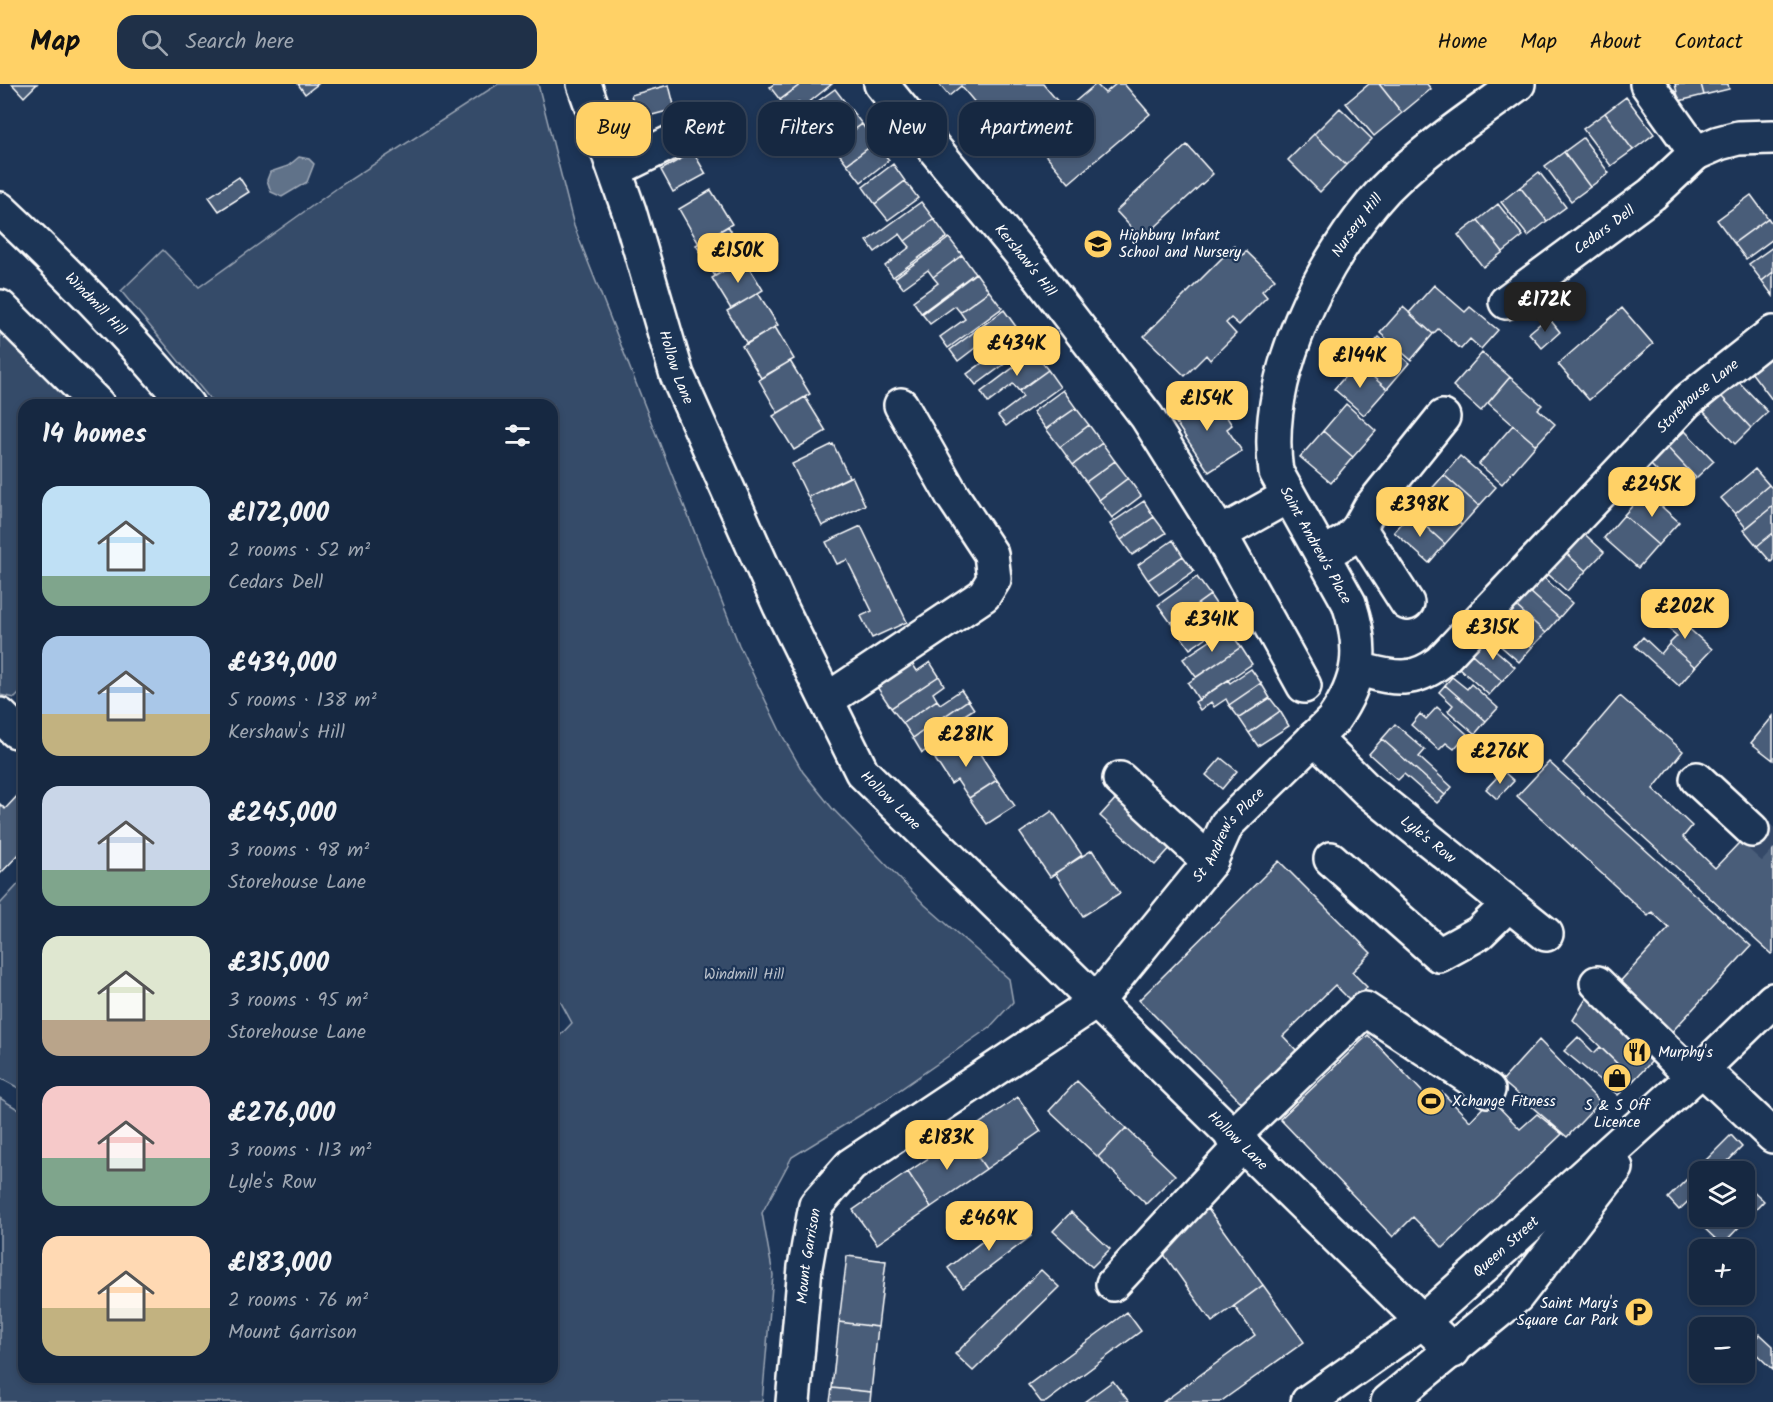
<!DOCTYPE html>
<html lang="en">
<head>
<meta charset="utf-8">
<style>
  body { margin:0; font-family:Kalam,sans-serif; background:#1f3048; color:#f1f3f6; height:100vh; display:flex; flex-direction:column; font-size:22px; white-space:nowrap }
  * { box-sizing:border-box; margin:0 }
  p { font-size:20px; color:#9ea6b1 }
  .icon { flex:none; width:33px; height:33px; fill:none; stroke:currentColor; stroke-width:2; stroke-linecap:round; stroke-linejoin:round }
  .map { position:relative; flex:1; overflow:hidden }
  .side { position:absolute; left:18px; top:315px; width:540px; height:984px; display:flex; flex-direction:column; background:#162841; border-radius:18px; box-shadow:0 3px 9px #0003,0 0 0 2px #35445a }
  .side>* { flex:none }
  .guide { position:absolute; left:576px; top:18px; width:570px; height:54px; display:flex; gap:12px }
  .controls { position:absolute; left:1689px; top:1077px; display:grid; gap:12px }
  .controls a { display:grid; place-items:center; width:66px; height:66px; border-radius:12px; background:#162841; box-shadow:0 3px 9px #0003,0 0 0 2px #35445a; font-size:30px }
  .price { position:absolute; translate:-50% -51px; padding:0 14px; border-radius:12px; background:#ffd166; color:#111; font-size:20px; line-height:39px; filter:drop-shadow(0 2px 3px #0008) }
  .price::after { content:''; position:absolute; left:50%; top:36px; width:18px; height:14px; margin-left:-9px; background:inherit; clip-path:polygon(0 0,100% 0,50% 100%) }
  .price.selected { background:#222; color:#fff }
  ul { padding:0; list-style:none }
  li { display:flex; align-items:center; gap:18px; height:150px; padding:0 24px }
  li span { display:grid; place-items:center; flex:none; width:168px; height:120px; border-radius:18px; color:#555 }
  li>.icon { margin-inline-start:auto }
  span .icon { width:72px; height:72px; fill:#fffc; stroke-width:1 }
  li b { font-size:26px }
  h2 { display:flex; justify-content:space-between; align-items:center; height:72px; padding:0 24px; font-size:26px }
  .tag { padding:0 21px; border-radius:18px; background:#162841; box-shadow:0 3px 9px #0003,0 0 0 2px #35445a; font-size:21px; line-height:54px }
  .tag.selected { background:#ffd166; color:#111 }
  header { display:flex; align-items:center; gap:36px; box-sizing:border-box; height:84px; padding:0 30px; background:#ffd166; color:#111 }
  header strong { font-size:28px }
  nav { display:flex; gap:33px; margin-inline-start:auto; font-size:21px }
  .search { width:420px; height:54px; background:#1f3048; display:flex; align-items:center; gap:15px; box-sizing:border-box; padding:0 21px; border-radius:18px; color:#9ea6b1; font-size:22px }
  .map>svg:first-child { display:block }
  .green { fill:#364b69; stroke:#9aa5b4; stroke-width:1.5 }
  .water { fill:#617289; stroke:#a0aab8; stroke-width:1.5 }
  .building { fill:#4a5d79; stroke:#fff; stroke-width:1.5 }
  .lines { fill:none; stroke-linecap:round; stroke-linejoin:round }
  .minor-tunnel { stroke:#344968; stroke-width:33; stroke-dasharray:33 16; stroke-linecap:butt }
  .minor-casing { stroke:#fff; stroke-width:38 }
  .major-casing { stroke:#fff; stroke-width:38 }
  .minor { stroke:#1d3557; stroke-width:33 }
  .major { stroke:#1d3557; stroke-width:33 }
  .labels { text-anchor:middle; stroke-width:4.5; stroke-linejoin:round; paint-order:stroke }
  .street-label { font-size:15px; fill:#fff; stroke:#1d3557 }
  .poi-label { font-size:15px; fill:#fff; stroke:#1d3557; text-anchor:start }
  .park-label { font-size:15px; fill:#b9c0ca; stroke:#1d3557 }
</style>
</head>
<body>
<header>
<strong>Map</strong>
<div class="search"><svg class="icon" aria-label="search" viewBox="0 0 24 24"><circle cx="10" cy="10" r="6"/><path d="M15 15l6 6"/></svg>Search here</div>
<nav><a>Home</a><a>Map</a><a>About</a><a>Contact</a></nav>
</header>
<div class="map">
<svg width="1773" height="1318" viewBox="0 0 1773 1318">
  <rect width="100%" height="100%" fill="#1d3557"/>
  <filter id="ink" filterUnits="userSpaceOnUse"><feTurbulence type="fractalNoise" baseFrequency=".0167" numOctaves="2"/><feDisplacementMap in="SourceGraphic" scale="12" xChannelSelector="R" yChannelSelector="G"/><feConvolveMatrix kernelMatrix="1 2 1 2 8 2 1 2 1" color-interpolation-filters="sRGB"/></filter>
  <g filter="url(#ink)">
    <path class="green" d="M498,0H538L574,142L739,561L782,651L803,688L832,724L925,821L1009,895L1013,918L990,943L885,1016L792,1073L762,1129L773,1191L762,1318H0V1014L24,1029V1293H552V960L572,939L552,902V321H215L121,207L163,166L199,203L340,102Z
      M0,249L73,321H24V605L15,614L0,611Z
      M24,794V1007L0,994V820Z"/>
    <path class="water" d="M299,73L309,75L314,80L307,98L282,113L271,108L267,96L270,88L288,82Z"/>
    <path class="building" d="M12,0H37L24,13Z
      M298,0H318L305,10Z
      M774,0H801L780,16L770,3Z
      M801,0H832L803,23L799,18L788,26L780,16Z
      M939,0H1043L1065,26L1096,0L1105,9L1116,0H1124L1150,30L1069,99L1030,53L1015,66L961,2L949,12Z
      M1369,0H1379L1402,29L1374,52L1346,19Z
      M1379,0H1427L1431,5L1402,29Z
      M1675,0H1701L1704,11L1679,17Z
      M1701,0H1728L1729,5L1704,11Z
      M669,1L675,25L637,35L631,11Z
      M835,5L848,22L820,44L806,26Z
      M1626,13L1654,50L1633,66L1605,29Z
      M848,22L862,40L833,62L820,44Z
      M1340,24L1372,55L1346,81L1314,50Z
      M1605,29L1633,66L1611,82L1583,45Z
      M862,40L875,59L847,80L833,62Z
      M1314,50L1346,81L1320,108L1288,76Z
      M1583,54L1609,89L1590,103L1564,68Z
      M875,59L889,76L861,98L847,80Z
      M1187,61L1213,90L1142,155L1116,127Z
      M693,68L706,90L673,108L661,86Z
      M1564,68L1590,103L1571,117L1545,82Z
      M893,80L905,97L875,120L863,103Z
      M1539,88L1566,123L1547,137L1520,103Z
      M239,93L249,108L219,127L209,113Z
      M905,97L918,114L888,136L875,120Z
      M1520,103L1547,137L1528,152L1501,118Z
      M711,106L732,140L699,160L679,125Z
      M1751,111L1768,134L1734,159L1717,136Z
      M921,118L934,135L905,157L900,150L875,168L867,157Z
      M1498,120L1523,152L1503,168L1478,136Z
      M1768,134L1773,141V155L1746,175L1734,159Z
      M934,135L947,153L893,193L885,182L910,163L905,157Z
      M1478,136L1503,168L1483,183L1458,151Z
      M728,142L747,173L715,192L696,161Z
      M949,154L962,171L933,193L928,186L903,204L895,194Z
      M1234,162L1243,171L1246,167L1275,195L1262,207L1267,213L1239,241L1231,234L1226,239L1236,250L1210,276L1206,271L1185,292L1144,252Z
      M1773,163V188L1762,197L1749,180Z
      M962,171L975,189L921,229L913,217L938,199L933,193Z
      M744,175L763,206L731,225L712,194Z
      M1773,188V212L1762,197Z
      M976,189L989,207L960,228L955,222L930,240L922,230Z
      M1434,201L1465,228L1470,223L1498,246L1481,265L1470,255L1461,265L1438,245L1433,250L1409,229Z
      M989,207L1002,224L948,264L940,253L965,235L960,228Z
      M758,209L778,241L747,260L727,227Z
      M1403,223L1433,250L1411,276L1380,249Z
      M1622,224L1653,260L1589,316L1558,280Z
      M1004,226L1017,244L988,265L983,258L958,277L950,266Z
      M1548,233L1560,248L1542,264L1529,249Z
      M775,243L794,275L761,294L742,262Z
      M1017,244L1030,261L976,301L967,290L993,271L988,265Z
      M1379,253L1409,279L1387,305L1357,279Z
      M1034,268L1048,286L1019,307L1013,300L988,319L981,308Z
      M1482,269L1510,293L1481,327L1453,302Z
      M1773,272V317L1751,288Z
      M790,277L810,310L778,329L759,296Z
      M1357,279L1387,305L1364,331L1334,305Z
      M1048,286L1060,303L1006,342L998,332L1023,313L1019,307Z
      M1510,293L1542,321L1538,325L1555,340L1536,361L1488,319Z
      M1737,296L1768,328L1751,344L1721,312Z
      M1063,306L1076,324L1046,345L1033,328Z
      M1201,309L1210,323L1217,318L1232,341L1227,345L1242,367L1209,388L1170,330Z
      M1721,312L1751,344L1735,360L1704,328Z
      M805,313L826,347L794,366L773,332Z
      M1346,320L1376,347L1353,373L1323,347Z
      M1076,324L1089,341L1060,363L1046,345Z
      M1089,341L1102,359L1073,381L1060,363Z
      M1513,341L1536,361L1502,400L1479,380Z
      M1323,347L1353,373L1331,399L1300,373Z
      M1685,347L1714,377L1696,394L1667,363Z
      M1102,359L1115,377L1086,398L1073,381Z
      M833,360L849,393L808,413L792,380Z
      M1667,363L1696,394L1679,410L1650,380Z
      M1460,372L1496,403L1479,422L1444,391Z
      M1115,377L1128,394L1099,416L1086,398Z
      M1755,385L1769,401L1735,430L1721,414Z
      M1444,391L1479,422L1462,441L1427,410Z
      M852,392L865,421L822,442L808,413Z
      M1128,394L1141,412L1112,434L1099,416Z
      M1769,401L1773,405V422L1746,444L1735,430Z
      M1645,408L1679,438L1658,461L1624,431Z
      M1427,410L1462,441L1445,460L1411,429Z
      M1144,417L1154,433L1121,456L1110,440Z
      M1773,422V449L1757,462L1744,446Z
      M1411,429L1445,460L1429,479L1394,448Z
      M1624,431L1658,461L1638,484L1604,454Z
      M1154,433L1166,449L1132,471L1121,456Z
      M861,442L907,538L872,554L861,532L872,527L847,476L837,480L826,458Z
      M1577,443L1604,468L1586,487L1559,463Z
      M1773,449V476L1771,478L1757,462Z
      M1173,456L1183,472L1148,496L1138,481Z
      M1559,463L1586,487L1567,507L1540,483Z
      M1183,472L1194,487L1159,511L1148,496Z
      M1197,493L1210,511L1171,539L1158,521Z
      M1543,493L1572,519L1559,534L1529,507Z
      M1529,507L1559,534L1546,549L1516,522Z
      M1210,511L1228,538L1190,565L1171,539Z
      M1516,522L1546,549L1532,563L1503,537Z
      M1668,526L1712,565L1695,583L1669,560L1677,552L1658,536Z
      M1503,537L1532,563L1519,578L1489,552Z
      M1228,545L1241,563L1196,593L1183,575Z
      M1643,553L1661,570L1669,560L1695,583L1679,602L1635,562Z
      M1484,556L1515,583L1502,597L1472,570Z
      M1241,563L1252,580L1199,616L1188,599Z
      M1472,570L1502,597L1489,611L1459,584Z
      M907,571L917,587L930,578L939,592L891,624L871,594Z
      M1251,585L1261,599L1229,621L1226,615L1214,623L1211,618L1200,626L1195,618L1228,596L1230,599Z
      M939,592L944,601L933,609L937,616L903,639L891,624Z
      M1452,593L1467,605L1471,600L1498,624L1486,637L1445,601Z
      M1261,599L1270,614L1239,634L1229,621Z
      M1445,601L1486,637L1475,650L1448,627L1453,621L1439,608Z
      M961,606L968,616L913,654L903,639L937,616L940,620Z
      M1620,612L1683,667L1653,705L1692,742L1683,753L1715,784L1758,739L1773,752V868L1771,870L1563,679Z
      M1270,614L1280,627L1249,649L1239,634Z
      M968,616L974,625L952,639L956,646L922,669L913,654Z
      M1437,623L1467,650L1454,665L1446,659L1439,666L1411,641L1420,630L1426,635Z
      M1280,627L1289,642L1258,662L1249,649Z
      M1773,632V676L1751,659Z
      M1395,640L1425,666L1419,673L1452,703L1445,711L1382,655Z
      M969,653L997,696L969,714L957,696L951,700L935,675Z
      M1382,655L1445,711L1437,719L1404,690L1398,696L1369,670Z
      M1221,674L1237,687L1222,705L1206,691Z
      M1549,678L1751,862L1668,952L1615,903L1669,844L1652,828L1648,832L1517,712Z
      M1503,687L1514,697L1497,715L1486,705Z
      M997,696L1015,722L987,740L969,714Z
      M21,708L24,710V765L0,790V720L5,725Z
      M1117,713L1172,762L1155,781L1100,732Z
      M1052,727L1082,771L1050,793L1020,749Z
      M1092,766L1120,809L1083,832L1055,789Z
      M1279,777L1371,869L1352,888L1367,903L1352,918L1335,901L1283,952L1298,968L1244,1021L1139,916Z
      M1589,910L1654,975L1634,996L1573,936Z
      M1368,951L1432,1018L1442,1008L1470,1037L1491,1015L1520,1045L1537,1030L1562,1050L1443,1164L1413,1133L1393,1153L1280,1035Z
      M1578,953L1594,969L1600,963L1634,996L1618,1011L1564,967Z
      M1539,956L1600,1018L1567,1053L1502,997Z
      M1077,997L1126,1044L1098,1073L1049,1027Z
      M1018,1013L1041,1047L986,1085L963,1051Z
      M1126,1044L1175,1091L1146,1120L1098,1073Z
      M963,1051L986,1085L931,1123L908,1088Z
      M1731,1051L1742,1063L1717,1088H1700V1106L1679,1126L1668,1114Z
      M908,1088L931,1123L877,1160L853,1126Z
      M1744,1098L1764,1117L1722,1161L1702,1142L1711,1132H1744Z
      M1208,1125L1263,1201L1212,1238L1158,1162Z
      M1071,1128L1110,1165L1092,1183L1053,1147Z
      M1015,1132L1031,1152L963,1204L948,1184Z
      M847,1172L886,1177L878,1243L839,1238Z
      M1041,1186L1059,1203L973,1287L955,1270Z
      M1263,1201L1304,1258L1220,1318H1163L1255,1251L1234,1222Z
      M1127,1228L1141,1247L1046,1318H1041L1028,1301Z
      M839,1238L878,1243L871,1308L832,1304Z
      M1760,1250L1773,1262V1286L1748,1262Z
      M1113,1297L1129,1318H1084Z
      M832,1304L871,1308L870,1318H830Z"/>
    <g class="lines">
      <path class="minor-tunnel" d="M1752,746L1773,765"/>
      <g class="minor-casing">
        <g id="minor">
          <path id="s1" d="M584,0L629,127L677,291L780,522L862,688L1453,1267"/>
          <path id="s2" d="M881,0L1031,182L1147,333L1220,450L1304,602"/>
          <path d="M1647,0L1696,69L1719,59L1738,54L1773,53"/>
          <path d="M615,86L680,54"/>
          <path id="s3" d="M0,125C66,187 129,251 187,321"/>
          <path id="s4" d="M1506,218L1652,110L1696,69"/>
          <path d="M0,223L98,321"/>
          <path d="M1359,444L1407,519"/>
          <path d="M1220,450L1288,412"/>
          <path d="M1322,471L1348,456L1359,444L1370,424L1443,333"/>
          <path id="s5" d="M1357,585C1391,593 1410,601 1440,578L1687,317L1773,249"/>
          <path d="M827,616L984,511L994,495L991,470L952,411L901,321"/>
          <path d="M0,631L16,647"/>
          <path id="s6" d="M1314,654L1367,706L1546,850"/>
          <path d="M1120,695L1210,778"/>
          <path d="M1697,695L1752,746"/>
          <path d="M1331,775L1439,871L1479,849L1508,821"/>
          <path d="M1597,899L1693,993"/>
          <path d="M1702,985L1773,1052"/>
          <path d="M1232,1053L1365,925L1488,1006"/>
          <path d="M1113,1200L1241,1062"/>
          <path id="s7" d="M793,1318L805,1183L816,1121L851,1081L1097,917L1210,778L1227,740L1333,636C1361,596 1364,565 1349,519L1276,388C1262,293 1322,173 1385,105C1424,65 1473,33 1518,0"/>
        </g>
      </g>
      <g class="major-casing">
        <g id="major">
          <path id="s8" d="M1308,1318L1423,1237L1702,985L1773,916"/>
          <path d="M1388,1318L1517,1212L1616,1084"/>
        </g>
      </g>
      <use href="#minor" class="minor"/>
      <use href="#major" class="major"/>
    </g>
  </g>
  <defs>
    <g id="school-disc" transform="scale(1.5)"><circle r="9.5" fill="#ffd166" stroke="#1d3557"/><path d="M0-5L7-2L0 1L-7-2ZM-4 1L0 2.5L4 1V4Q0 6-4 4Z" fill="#111"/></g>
    <g id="restaurant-disc" transform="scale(1.5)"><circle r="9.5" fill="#ffd166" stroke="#1d3557"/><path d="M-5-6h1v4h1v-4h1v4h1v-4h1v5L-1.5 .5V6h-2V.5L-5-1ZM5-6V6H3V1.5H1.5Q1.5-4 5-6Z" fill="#111"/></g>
    <g id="shop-disc" transform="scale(1.5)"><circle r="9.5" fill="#ffd166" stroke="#1d3557"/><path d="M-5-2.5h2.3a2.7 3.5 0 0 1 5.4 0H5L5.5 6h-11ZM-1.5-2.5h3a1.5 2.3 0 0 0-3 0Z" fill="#111"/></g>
    <g id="stadium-disc" transform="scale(1.5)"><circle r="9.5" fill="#ffd166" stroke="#1d3557"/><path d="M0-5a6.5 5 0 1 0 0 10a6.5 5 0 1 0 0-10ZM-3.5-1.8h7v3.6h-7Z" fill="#111"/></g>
    <g id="parking-disc" transform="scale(1.5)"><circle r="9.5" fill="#ffd166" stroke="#1d3557"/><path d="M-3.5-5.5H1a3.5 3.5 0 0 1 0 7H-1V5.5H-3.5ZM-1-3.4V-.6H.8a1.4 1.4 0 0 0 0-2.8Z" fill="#111"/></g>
  </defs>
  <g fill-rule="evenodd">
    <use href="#school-disc" x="1098" y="160"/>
    <use href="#restaurant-disc" x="1637" y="968"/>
    <use href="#shop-disc" x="1617" y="994"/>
    <use href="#stadium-disc" x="1431" y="1017"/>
    <use href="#parking-disc" x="1639" y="1228"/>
  </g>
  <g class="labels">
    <g class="street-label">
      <text dy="5" stroke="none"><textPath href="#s7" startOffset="1456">Nursery Hill</textPath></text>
      <text dy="5" stroke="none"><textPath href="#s4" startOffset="122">Cedars Dell</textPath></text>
      <text dy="5" stroke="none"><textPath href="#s2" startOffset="228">Kershaw's Hill</textPath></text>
      <text dy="5" stroke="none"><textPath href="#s3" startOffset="135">Windmill Hill</textPath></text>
      <text dy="5" stroke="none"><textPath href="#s1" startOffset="298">Hollow Lane</textPath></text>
      <text dy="5" stroke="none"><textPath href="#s5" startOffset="458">Storehouse Lane</textPath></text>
      <text transform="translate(1316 461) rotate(61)" y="5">Saint Andrew's Place</text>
      <text dy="5" stroke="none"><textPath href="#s1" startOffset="784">Hollow Lane</textPath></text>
      <text dy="5" stroke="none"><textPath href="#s7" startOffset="760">St Andrew's Place</textPath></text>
      <text dy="5" stroke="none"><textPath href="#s6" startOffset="153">Lyle's Row</textPath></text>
      <text dy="5" stroke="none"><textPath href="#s1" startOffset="1270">Hollow Lane</textPath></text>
      <text dy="5" stroke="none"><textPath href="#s8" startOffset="252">Queen Street</textPath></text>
      <text dy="5" stroke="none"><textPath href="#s7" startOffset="147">Mount Garrison</textPath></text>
    </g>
    <g class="poi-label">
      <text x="1119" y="156">Highbury Infant<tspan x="1119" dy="17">School and Nursery</tspan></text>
      <text x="1658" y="973">Murphy's</text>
      <text x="1452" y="1022">Xchange Fitness</text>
      <text x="1617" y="1026" text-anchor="middle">S &amp; S Off<tspan x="1617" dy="17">Licence</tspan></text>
      <text x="1618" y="1224" text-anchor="end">Saint Mary's<tspan x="1618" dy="17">Square Car Park</tspan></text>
    </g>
    <g class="park-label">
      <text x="744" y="895">Windmill Hill</text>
    </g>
  </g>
</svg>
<div class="controls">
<a><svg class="icon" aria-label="layers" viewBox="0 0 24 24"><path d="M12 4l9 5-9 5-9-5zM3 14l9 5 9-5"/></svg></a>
<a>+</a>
<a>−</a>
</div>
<b class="price" style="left:738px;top:200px">£150K</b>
<b class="price selected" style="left:1545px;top:249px">£172K</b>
<b class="price" style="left:1017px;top:293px">£434K</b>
<b class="price" style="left:1360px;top:305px">£144K</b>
<b class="price" style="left:1207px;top:348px">£154K</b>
<b class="price" style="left:1652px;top:434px">£245K</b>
<b class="price" style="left:1420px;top:454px">£398K</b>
<b class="price" style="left:1685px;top:556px">£202K</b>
<b class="price" style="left:1212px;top:569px">£341K</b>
<b class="price" style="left:1493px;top:577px">£315K</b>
<b class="price" style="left:966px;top:684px">£281K</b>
<b class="price" style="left:1500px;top:701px">£276K</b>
<b class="price" style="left:947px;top:1087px">£183K</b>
<b class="price" style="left:989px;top:1168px">£469K</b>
<div class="guide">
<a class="tag selected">Buy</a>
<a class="tag">Rent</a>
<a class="tag">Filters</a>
<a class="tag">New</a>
<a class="tag">Apartment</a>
</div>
<section class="side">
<h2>14 homes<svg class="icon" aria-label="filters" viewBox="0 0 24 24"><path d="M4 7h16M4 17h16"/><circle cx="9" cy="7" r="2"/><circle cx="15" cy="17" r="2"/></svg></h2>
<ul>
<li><span style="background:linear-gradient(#bfe0f5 75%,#7fa58c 0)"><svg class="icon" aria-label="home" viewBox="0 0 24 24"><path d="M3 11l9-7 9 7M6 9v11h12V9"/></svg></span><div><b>£172,000</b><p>2 rooms · 52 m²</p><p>Cedars Dell</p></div></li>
<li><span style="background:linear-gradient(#a9c7e8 65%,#c2b280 0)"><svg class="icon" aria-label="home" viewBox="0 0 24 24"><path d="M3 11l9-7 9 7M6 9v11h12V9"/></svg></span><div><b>£434,000</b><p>5 rooms · 138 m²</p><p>Kershaw's Hill</p></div></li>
<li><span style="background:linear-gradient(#c9d6e8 70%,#7fa58c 0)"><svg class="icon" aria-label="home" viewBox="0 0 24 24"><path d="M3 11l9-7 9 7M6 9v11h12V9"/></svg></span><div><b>£245,000</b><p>3 rooms · 98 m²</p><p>Storehouse Lane</p></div></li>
<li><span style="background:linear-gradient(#dfe7d0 70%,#b9a48a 0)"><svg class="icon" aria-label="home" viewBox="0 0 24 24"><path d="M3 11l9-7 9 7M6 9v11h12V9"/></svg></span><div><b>£315,000</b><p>3 rooms · 95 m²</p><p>Storehouse Lane</p></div></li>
<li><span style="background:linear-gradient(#f6c9c9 60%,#7fa58c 0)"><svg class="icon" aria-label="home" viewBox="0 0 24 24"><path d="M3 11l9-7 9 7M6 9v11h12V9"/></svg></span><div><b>£276,000</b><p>3 rooms · 113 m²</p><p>Lyle's Row</p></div></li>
<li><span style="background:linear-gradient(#ffd9b3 60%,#c2b280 0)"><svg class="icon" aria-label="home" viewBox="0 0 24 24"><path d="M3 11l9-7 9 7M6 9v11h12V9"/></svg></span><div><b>£183,000</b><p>2 rooms · 76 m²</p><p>Mount Garrison</p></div></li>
</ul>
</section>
</div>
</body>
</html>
